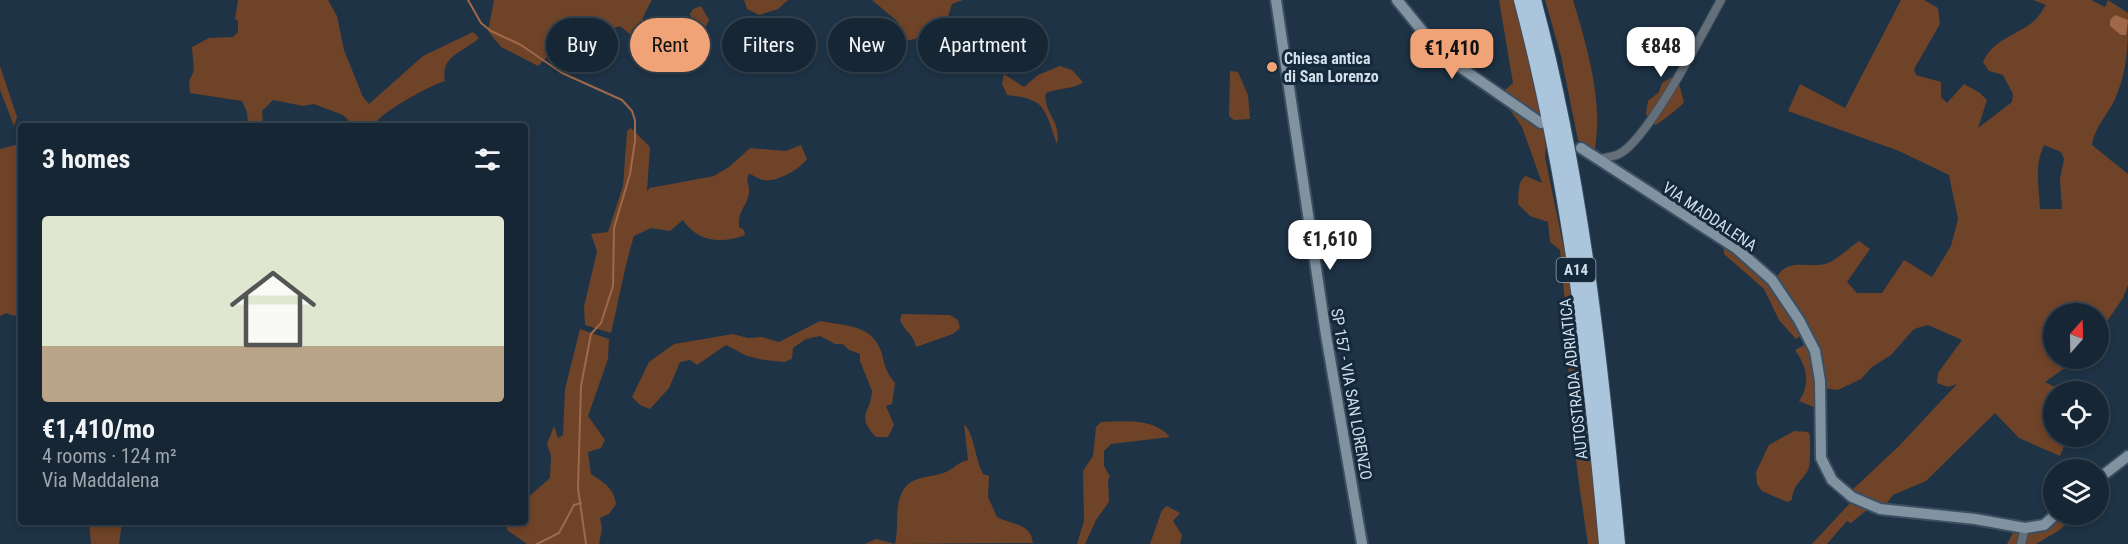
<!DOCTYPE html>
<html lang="en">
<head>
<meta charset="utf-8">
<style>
  body { margin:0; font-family:"Roboto Condensed",sans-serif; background:#233240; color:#f1f3f6; height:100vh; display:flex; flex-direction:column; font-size:22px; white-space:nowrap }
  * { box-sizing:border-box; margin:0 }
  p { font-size:20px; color:#9ea5ac }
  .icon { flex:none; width:33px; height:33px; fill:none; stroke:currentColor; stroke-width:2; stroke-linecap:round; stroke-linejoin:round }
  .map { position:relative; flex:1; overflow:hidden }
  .panel { position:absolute; left:18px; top:123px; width:510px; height:402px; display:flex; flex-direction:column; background:#162634; border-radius:6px; box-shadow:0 3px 9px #0003,0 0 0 2px #35434f }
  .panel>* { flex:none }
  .hud { position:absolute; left:546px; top:18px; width:570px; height:54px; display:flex; gap:12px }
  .needle { width:39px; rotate:20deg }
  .fabs { position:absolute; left:2043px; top:303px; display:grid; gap:12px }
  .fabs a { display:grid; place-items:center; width:66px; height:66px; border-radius:50%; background:#162634; box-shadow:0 3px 9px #0003,0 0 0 2px #35434f; font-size:30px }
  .price { position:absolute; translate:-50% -51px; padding:0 14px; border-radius:12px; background:#fff; color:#222; font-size:20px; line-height:39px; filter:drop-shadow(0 2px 3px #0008) }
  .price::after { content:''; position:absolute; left:50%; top:36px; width:18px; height:14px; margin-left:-9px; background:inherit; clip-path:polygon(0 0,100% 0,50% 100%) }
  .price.active { background:#efa377; color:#111 }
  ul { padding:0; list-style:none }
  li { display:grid; align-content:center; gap:12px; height:318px; padding:0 24px }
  li span { display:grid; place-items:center; height:186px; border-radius:6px; color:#555 }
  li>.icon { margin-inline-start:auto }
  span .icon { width:108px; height:108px; fill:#fffc; stroke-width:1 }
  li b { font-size:26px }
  h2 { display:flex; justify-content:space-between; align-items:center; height:72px; padding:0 24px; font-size:26px }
  .pill { padding:0 21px; border-radius:27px; background:#162634; box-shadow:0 3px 9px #0003,0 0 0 2px #35434f; font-size:21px; line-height:54px }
  .pill.active { background:#efa377; color:#111 }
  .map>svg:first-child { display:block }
  .green { fill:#6f4328; fill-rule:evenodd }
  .water { fill:#9f6949 }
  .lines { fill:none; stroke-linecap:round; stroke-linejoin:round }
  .stream { stroke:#9f6949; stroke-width:2 }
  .street-casing { stroke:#3b4f60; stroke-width:10 }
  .secondary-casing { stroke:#3b4f60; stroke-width:14 }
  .highway-casing { stroke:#3b4f60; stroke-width:16 }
  .street { stroke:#656f79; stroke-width:8 }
  .secondary { stroke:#8192a1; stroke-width:10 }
  .highway { stroke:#abc5dc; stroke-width:14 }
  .poi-dot { fill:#efa377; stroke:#14293b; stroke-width:2 }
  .labels { text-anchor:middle; stroke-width:6; stroke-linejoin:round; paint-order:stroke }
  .shield { fill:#14293b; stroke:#99a8b6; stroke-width:1.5 }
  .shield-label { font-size:15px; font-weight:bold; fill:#d2dfeb }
  .poi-label { font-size:16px; font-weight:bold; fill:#d2dfeb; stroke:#14293b; text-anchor:start }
  .street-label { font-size:16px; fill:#d2dfeb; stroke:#14293b }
</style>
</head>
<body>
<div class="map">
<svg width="2128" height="544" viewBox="0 0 2128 544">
  <rect width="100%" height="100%" fill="#1e3346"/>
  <path class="green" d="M238,0H328L337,16L344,50L363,97L369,104L423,56L473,32L479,38C463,53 440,55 445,81C431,85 377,114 374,126H354L343,115L314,104L303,106L273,100L262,111L263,126H248L247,112L242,101L190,93L189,82L194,70L192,47L209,38L233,37L238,32V21L235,19Z
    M494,0H652C646,9 639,31 632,36L620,26L560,44L538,66L501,47L488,31Z
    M744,0H788L778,9L759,15L747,9Z
    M872,0H963L952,4L945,26C940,27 934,27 929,29C920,34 919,41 906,40L898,22Z
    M1499,0H1514L1543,122L1487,81L1505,90L1513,83Z
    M1545,0H1573C1587,47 1603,99 1595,148L1590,149L1578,140L1561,56Z
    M1901,0H1924L1938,8L1940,24L1914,69L1916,75L1941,82V97L1947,103L1964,84L1980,93L1987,100L1978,128L2012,102L2013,94L2003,75L1989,71L1983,62C1993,39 2016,36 2034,21C2039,17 2042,10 2046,5L2033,0H2091L2105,7L2108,0L2128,13C2128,44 2128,70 2115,99C2108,114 2094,128 2092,145L2128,174V285L2123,298L2099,333L2098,314H2054V358L2073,359L2066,367L2045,382L2063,391L2054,392V436L2068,437L2060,456L2019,438L1995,413L1926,481L1893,495L1886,504L1871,501L1851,491L1899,446L1957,384L1948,387L1937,383L1938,373L1962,340L1928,325L1914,329L1891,355L1872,367L1861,379L1838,390L1824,388L1825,380L1776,278C1789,256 1811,270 1828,263C1839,258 1849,248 1859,241L1870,249L1847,282L1857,293H1882L1904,260L1932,277L1951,246L1958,219L1949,175L1899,151L1788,111L1800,84L1845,108ZM2044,145L2061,152L2064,159L2060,179L2062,209H2040C2039,185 2034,167 2044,145Z
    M701,6L709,20L702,35L695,31L690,14L693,9Z
    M947,38L964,50L959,58L953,60L937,48V41Z
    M0,66L17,117L14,126L0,90Z
    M1060,66L1072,70L1083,82C1076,89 1057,88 1046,93C1042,111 1062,121 1057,144C1044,109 1047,99 1007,95L1002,84L1004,74L1024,87L1038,75Z
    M1230,71L1238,72L1248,95L1250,119L1234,120L1229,116Z
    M1672,77L1678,80L1684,102C1683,105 1659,124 1655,125L1646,114L1648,101L1659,92L1662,83Z
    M1508,107L1543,128L1546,147L1545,157L1573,293L1591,440L1600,544H1588C1581,498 1574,453 1571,406C1567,354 1566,302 1560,250L1550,242L1548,222L1530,216L1518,204C1519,194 1517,181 1526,176L1542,183L1522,127Z
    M631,128L650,147L647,191L650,188L714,176L729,167L750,148L786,151L801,145L807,159C800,169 776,183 763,180C759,179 753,175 749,174C745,182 750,184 749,193C747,207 738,209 739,227L744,230L745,235C722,244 697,242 683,220L670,231L651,228L634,236C624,268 619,300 611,333L585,325L584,307L597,251L591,234L608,232L623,186L627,131Z
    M21,136V310L15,316L6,313L0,316V149L20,144L18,137Z
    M1723,243L1771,281L1803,334L1796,339L1779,320L1764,289L1724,254Z
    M902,314L950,315L958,320L960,328L953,334L916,347C915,336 904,331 900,320Z
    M820,321C843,326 873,323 882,354C885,367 886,372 895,383L892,404L886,406L894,425L888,437H876C855,415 871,413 872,391L860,361V354L849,350L843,344H835L820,336L806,339L793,348L792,359L784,362L764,360L747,356L726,345L697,365L690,360L680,362L669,388L650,409L640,405L632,397L649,362L674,344L733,334L748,338L762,337L779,342Z
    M580,329L609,339L608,359L588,416L605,440L601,448L588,452L591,474C603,482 614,488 616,504L609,514L600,518L602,529L599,544H527L507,530V522H525V500L550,478L551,456L547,444L554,426L558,438L563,435L565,389Z
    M1808,343L1813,350L1816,408L1799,401C1811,384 1807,367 1795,350Z
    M1101,422C1125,421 1154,418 1170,437L1111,444L1104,451V466L1110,477L1108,480L1109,502L1096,520L1085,544H1077L1084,521L1083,471L1093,456L1096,427Z
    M964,424C974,433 975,459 983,474L989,476L988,497L997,517C1012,525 1031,523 1033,543L865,544L876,539L895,544C899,528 895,512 900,497C909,472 931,480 948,471C955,467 959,462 968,460Z
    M1794,431L1808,432L1810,435C1810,443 1811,465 1808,470C1801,482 1793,485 1792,500L1787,502L1762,491L1757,484L1756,472L1769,445Z
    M1852,501L1868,509L1851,523L1847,521L1827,544H1812Z
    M1167,506L1180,513L1173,521L1182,535L1180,544H1150L1162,510Z
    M2060,515H2077L2058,531L2036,544H2007L2014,531Z
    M89,522H122L119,544H91Z"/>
  <path class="water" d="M2115,15L2128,20L2126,35H2121L2110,26V20Z"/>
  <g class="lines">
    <path class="stream" d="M468,0L481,23L491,31L521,45L562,73L622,100L632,111L635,120V141L630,174L614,228L613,286L601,323L591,334L581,386L578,488L586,544
      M537,544L559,533L574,505L581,503"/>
    <g class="street-casing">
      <path id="street" d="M1601,159C1606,157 1613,157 1619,154C1648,140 1703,32 1721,0
        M2021,544L2025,528"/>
    </g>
    <g class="secondary-casing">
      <path id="secondary" d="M1276,0L1326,335L1362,544
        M1397,0L1441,54L1541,123
        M1581,148L1736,248L1772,280L1799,320L1815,351L1820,381L1821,458L1832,480L1852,497L1880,509L1975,519L2025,528L2044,525L2056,514
        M2098,479L2128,456"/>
    </g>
    <g class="highway-casing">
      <path id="highway" d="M1521,0C1568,178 1590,361 1606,544
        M1534,0C1582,178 1601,361 1618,544"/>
    </g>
    <use href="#street" class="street"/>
    <use href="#secondary" class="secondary"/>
    <use href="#highway" class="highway"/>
  </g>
  <circle class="poi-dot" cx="1272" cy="67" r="6"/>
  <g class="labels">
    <rect class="shield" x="1556.5" y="258" width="39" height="24" rx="4.5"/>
    <g class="shield-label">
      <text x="1576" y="275">A14</text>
    </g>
    <g class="poi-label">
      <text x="1284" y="64">Chiesa antica<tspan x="1284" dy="18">di San Lorenzo</tspan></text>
    </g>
    <g class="street-label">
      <text transform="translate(1710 216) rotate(34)" y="6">VIA MADDALENA</text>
      <text transform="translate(1573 379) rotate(-96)" y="6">AUTOSTRADA ADRIATICA</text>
      <text transform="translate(1352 394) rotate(80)" y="6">SP 157 - VIA SAN LORENZO</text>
    </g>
  </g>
</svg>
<div class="fabs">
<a><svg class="needle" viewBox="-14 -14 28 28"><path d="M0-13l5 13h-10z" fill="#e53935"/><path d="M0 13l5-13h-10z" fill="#9ea5ac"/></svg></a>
<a><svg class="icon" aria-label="locate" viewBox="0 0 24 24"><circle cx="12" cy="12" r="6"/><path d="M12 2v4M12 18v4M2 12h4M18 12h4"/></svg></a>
<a><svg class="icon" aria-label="layers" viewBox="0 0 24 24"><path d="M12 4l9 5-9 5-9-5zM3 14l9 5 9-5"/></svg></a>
</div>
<b class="price" style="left:1661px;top:78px">€848</b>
<b class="price active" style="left:1452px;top:80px">€1,410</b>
<b class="price" style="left:1330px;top:271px">€1,610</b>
<div class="hud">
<a class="pill">Buy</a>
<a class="pill active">Rent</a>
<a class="pill">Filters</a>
<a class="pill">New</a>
<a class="pill">Apartment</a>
</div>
<section class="panel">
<h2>3 homes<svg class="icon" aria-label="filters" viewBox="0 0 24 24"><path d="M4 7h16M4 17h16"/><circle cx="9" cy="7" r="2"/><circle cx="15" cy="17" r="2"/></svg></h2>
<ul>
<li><span style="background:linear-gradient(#dfe7d0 70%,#b9a48a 0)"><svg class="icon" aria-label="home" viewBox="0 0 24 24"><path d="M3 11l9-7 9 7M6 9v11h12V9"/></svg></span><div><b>€1,410/mo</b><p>4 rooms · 124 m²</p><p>Via Maddalena</p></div></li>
</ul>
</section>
</div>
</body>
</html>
